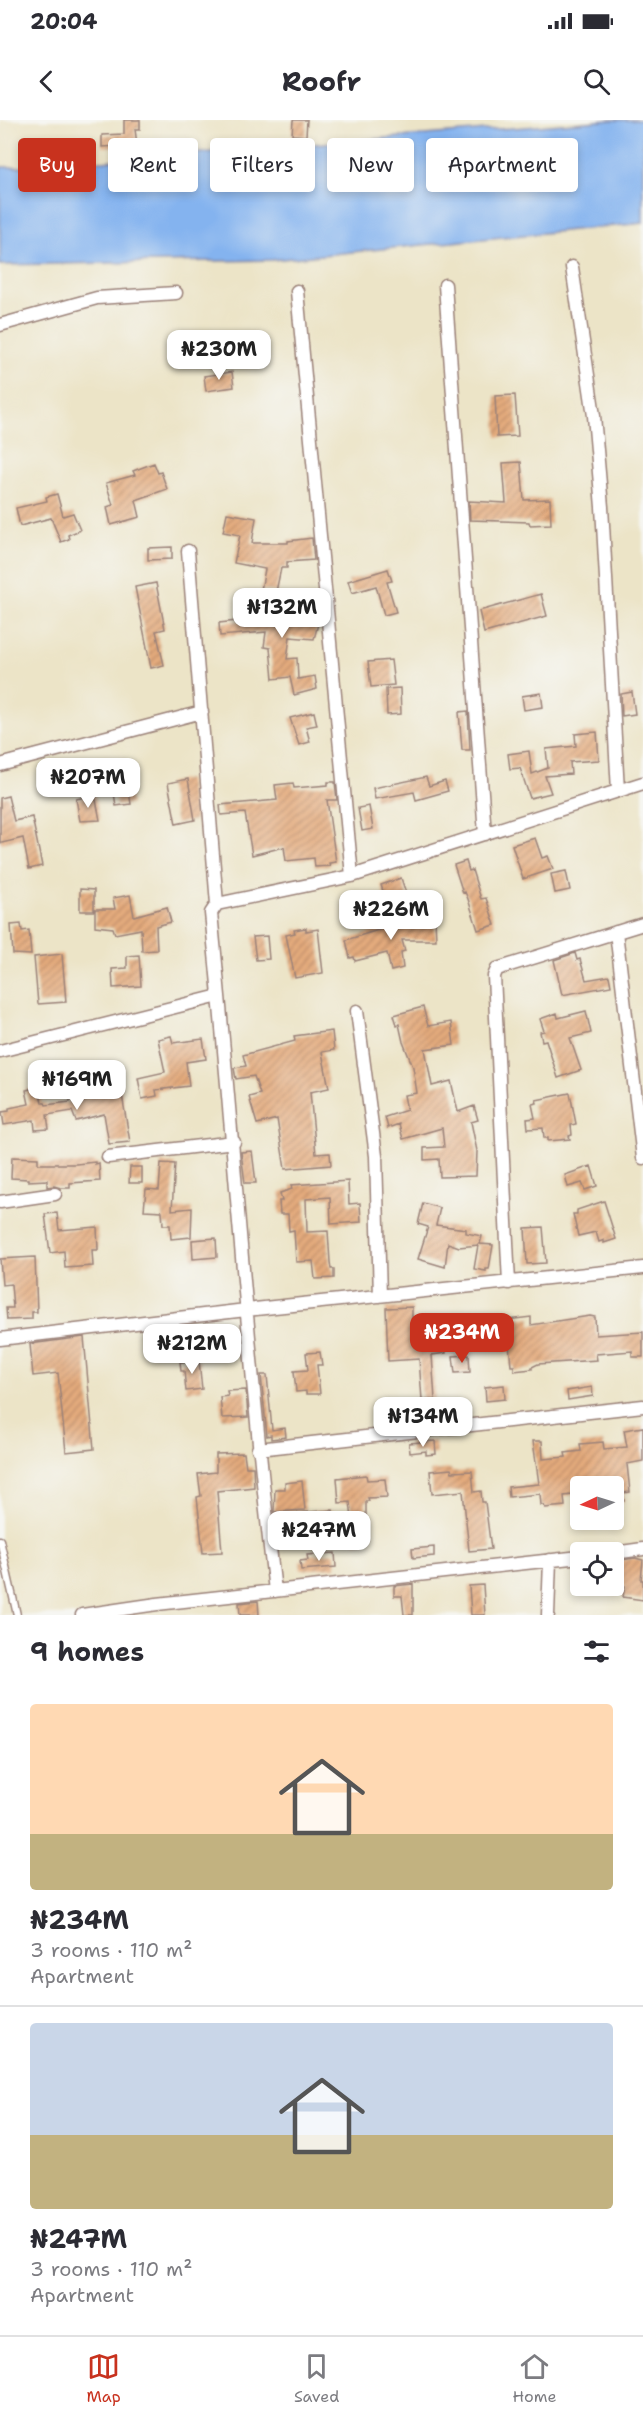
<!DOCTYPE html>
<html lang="en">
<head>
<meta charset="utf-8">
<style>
  body { margin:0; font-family:"Shantell Sans",sans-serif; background:#f7f7f7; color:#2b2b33; height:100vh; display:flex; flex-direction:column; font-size:22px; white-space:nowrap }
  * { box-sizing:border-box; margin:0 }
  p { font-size:20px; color:#7c7c81 }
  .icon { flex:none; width:33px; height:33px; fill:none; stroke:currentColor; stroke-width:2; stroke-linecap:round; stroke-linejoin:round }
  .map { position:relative; height:1495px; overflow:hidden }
  .details { display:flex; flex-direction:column; background:#fff; flex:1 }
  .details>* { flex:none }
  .hud { position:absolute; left:18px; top:18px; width:608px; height:54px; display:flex; gap:12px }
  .needle { width:39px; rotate:266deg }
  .controls { position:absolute; left:570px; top:1356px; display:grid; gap:12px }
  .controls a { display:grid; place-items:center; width:54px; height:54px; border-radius:6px; background:#fff; box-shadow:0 3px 9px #0003; font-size:30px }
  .price { position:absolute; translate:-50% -51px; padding:0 14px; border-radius:12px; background:#fff; color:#222; font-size:20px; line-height:39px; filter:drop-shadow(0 2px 3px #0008) }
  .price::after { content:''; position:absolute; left:50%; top:36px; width:18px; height:14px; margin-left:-9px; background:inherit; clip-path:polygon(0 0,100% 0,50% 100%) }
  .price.current { background:#c8321e; color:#fff }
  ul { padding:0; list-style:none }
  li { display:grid; align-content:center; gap:12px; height:318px; padding:0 30px }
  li+li { border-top:2px solid #e1e1e2 }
  li span { display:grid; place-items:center; height:186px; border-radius:6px; color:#555 }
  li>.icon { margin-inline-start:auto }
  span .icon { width:108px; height:108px; fill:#fffc; stroke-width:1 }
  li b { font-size:26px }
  h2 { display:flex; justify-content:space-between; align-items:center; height:72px; padding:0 30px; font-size:26px }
  .tag { padding:0 21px; border-radius:6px; background:#fff; box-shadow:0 3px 9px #0003; font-size:21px; line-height:54px }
  .tag.current { background:#c8321e; color:#fff }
  .status { display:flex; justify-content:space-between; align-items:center; height:42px; padding:0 30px; background:#fff; direction:ltr }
  .status svg { height:16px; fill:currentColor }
  header { display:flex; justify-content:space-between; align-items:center; height:78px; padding:0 30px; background:#fff; font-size:27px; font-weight:700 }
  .menu { display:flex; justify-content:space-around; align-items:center; height:84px; border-top:2px solid #e1e1e2; background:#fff; font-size:16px; color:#7c7c81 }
  .menu a { display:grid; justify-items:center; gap:3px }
  .menu .current { color:#c8321e }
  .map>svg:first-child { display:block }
  .water { fill:#84b3ef; stroke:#67698d; stroke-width:1.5 }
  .building { fill:url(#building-hatch) }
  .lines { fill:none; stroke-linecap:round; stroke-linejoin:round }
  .service-casing { stroke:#9b8279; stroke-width:9 }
  .minor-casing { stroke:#9b8279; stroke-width:15 }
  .service { stroke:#fff; stroke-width:6 }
  .minor { stroke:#fff; stroke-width:12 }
</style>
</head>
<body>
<div class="status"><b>20:04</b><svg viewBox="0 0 49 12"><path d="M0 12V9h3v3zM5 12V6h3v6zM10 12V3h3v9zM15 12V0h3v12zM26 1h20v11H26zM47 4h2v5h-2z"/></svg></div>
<header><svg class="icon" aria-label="back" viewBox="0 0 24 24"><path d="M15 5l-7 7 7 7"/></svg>Roofr<svg class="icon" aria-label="search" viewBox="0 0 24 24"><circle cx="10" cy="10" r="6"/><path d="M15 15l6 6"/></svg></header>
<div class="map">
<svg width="643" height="1495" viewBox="0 0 643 1495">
  <defs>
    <pattern id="building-hatch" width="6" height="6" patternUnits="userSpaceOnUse" patternTransform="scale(1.5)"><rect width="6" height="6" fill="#e4ab7d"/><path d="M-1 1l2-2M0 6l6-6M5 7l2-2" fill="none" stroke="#bb8b67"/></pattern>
  </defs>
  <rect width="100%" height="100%" fill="#f6f6f2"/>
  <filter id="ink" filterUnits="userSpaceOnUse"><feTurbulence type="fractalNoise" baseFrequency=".0167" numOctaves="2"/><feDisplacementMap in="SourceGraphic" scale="12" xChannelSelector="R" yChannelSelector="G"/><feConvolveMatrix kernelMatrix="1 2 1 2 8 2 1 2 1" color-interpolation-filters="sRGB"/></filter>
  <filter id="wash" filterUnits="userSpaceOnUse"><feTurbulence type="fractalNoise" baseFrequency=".008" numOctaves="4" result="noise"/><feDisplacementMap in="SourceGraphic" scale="24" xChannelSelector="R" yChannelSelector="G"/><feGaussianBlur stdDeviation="1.35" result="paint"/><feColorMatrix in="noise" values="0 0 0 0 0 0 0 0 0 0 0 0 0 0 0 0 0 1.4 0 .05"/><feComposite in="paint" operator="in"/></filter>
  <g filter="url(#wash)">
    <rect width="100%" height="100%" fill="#ece4c7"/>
    <path class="water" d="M612,0H643V103L272,140L0,145V47H27Z"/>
    <g id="blocks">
      <path class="building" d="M124,0H140V9H135L137,25L102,27V15L124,14Z
        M293,0H307L306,16L292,15Z
        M232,252L234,267L206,271L204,256Z
        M515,275L518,316L497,317L495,276Z
        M521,342L524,380L550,379L551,404L530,405L529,402L470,400L469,381L506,383L503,343Z
        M154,343L158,353L161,352L167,369L136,380L140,397L111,405L107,387L113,385L106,363L135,355L133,351Z
        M57,374L63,396L73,393L80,410L68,415L69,419L61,422L51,398L20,406L16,388L47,381L46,377Z
        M227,393L256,398L252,423H288V421L312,418L314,440L287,442V448H281L276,472L261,470L265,449L234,443L240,415L223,412Z
        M172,427V439L148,440V428Z
        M388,449L392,461L387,462L396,492L384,495L376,466L352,473L348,461Z
        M156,463L165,509L156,511L164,545L151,548L135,467Z
        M541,474L547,496L484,513L479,491Z
        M317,483L318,504L314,519L290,517L287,539L297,538L298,559L315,556L317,569L294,575L290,557L273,559L270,528L264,527L266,512L220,516L219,503L275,497L274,485Z
        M391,540L394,565L371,567L368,542Z
        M400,568L401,594L387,595L386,569Z
        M632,572L635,594L622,596L621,574Z
        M541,573L543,587L524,590L522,576Z
        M468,591L470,630H462L459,592Z
        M314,592L317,605L306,607L310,622L299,625L290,598Z
        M597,612L599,640L570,642L571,654L545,656L551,673L530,678L520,648L510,649L508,634L529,631L532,654L548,648L546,629L576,626L575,614Z
        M426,657L429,666L445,661L448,671L416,680L414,672L375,679L373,668Z
        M188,659L195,700L176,704L168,663Z
        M328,662H335L337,680H327L336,742L329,743L330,746L315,747L314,738L286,741L284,727L252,735L245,693L221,695L220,685L277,680L275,665L293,663L294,668L328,665Z
        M129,671L131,684L116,686L114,673Z
        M95,675L100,700L80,701L76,679Z
        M8,676L14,701L32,697L42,746L29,749L23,718L2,723L0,721V678Z
        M369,686L373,709L362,711L358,688Z
        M535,718L542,738L548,736L553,749L523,759L512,725Z
        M466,741L469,751L472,750L481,779L486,778L495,805L478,810L468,779L465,772L463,773L454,745Z
        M566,751L570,770L555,773L551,754Z
        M401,758L408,779L388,786L381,765Z
        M80,769L94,770V791H80Z
        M130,775L134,796L167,787L171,802L156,806L157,830L142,831L141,809L115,814L113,808L95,806V789H115L113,778Z
        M435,798L436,820H402L405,831L401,832L403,848L391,851L387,833L355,841L354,837L350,838L346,820L411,800Z
        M21,804L22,811L29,810L31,835L13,834L11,805Z
        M306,808V811L318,809L323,853L295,858L286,815L295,813L294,810Z
        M267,816L269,839L256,840L253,817Z
        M575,833L577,840L580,839L586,860L609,856L611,866L562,875L554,840Z
        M62,834L66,882L38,884L34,837Z
        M139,835L141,866L113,868L112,849L127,848V836Z
        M423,887L428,906L451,902L454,925L425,929L432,966L451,961L458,992L474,986L478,1000L471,1002L477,1031L476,1056L440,1057L439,1039L424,1040V1028L444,1027L442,1008L403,1019L399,1004L388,1008L385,997L407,990L404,975L417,973L413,947L403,922L399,904L397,905L394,895Z
        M586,891L591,913L570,918L581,950L558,958L546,920L542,921L540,912L544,911L540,899L557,893L558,898Z
        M332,911L334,930L322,932L329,968L310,972L316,1034L330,1033L331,1045L285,1049L277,999L257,1004L249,977L260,974L254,956L236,959L234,948L246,946L243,935L295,921L294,916Z
        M171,916L173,923L203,919L206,939L186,942L189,966L156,970L157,976L142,979L138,958L165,952L158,919Z
        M120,963L130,1022L109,1024L104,994L76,1001L72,991L47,995L49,1009L35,1010L34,1000L4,1005L2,992L9,991V988L29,984L26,970L39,967L42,983H45L46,985L70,982V977L97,973L96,969Z
        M570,973L576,1004L571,1005L572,1015L569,1016L570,1019L548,1021V1018H544L543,1008L528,1009L527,999L535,998L532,984L537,983L536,980Z
        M252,1031L256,1063H245L241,1032Z
        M12,1037L38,1038V1044H76L95,1042V1044L99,1043L100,1061L70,1063V1068H61L54,1066L47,1067V1060L28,1061V1059L11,1058Z
        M161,1043L175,1044L172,1090L192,1088L191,1117L171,1119L170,1105H163L162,1091L144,1090L146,1069L159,1070Z
        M591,1046L597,1066L585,1070L582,1063L568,1067L565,1055Z
        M130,1047H142V1063H129Z
        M348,1061L349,1084L360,1083L361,1102L331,1104L330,1077L306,1079L307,1112L328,1111L330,1142L331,1149H334V1158L315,1159L313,1141L296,1142L294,1110L289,1111L288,1094H280L279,1081H282L280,1073L292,1069L291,1065Z
        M604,1081L616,1119L604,1123V1120L599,1122L596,1112L578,1116L573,1094H577V1090Z
        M423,1083L440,1088L436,1105L466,1109V1113L482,1116L480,1124L493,1125L489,1149H486V1151L474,1149L478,1125L459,1127L448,1123L445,1147L418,1139L428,1107L418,1104Z
        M57,1093L59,1110L97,1107L98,1130H92L93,1146L65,1148L64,1131L50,1133L45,1094Z
        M543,1107L546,1143L527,1144L525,1108Z
        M216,1118L217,1137L193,1139L192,1120Z
        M35,1137L37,1192H32V1199L7,1200L6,1188H13L11,1164L2,1165L0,1139Z
        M412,1187V1220L444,1217L446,1233L432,1235L435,1280H422L419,1239L388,1241L386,1188Z
        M590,1196L595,1197L596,1215L643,1212V1237H632V1231L596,1234L597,1240L538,1244L532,1247V1249L514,1251V1246H511L507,1200L531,1197V1205Z
        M84,1217L94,1329L66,1332L58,1253L33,1256L30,1224Z
        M320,1232L322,1245H317L320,1274H306V1271L296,1272L294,1251L308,1250L306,1233Z
        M469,1235L470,1252L455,1253L453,1236Z
        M199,1241L202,1269L186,1271L184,1251H181L180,1242Z
        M261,1255H267L272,1310L285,1308L286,1317L271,1319V1315L267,1316Z
        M504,1265L505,1279L486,1281L485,1267Z
        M592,1267L593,1276L568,1280L567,1271Z
        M246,1270L248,1297L222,1298L220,1277L228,1276L227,1271Z
        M643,1307V1341L627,1344L630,1372L623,1373L624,1381L615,1382L614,1366H580V1374L564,1376L565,1386L545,1388L544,1385H541L540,1374L509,1377L508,1367L539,1364L533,1321H542L543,1339L566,1337L565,1333L581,1331L580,1324L603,1322L604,1329L627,1327L624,1310Z
        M435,1321L436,1334L426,1335V1331L410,1333L409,1323Z
        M244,1333L246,1347H253L254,1367L217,1371L222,1432L203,1433L197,1377L201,1376L198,1354L216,1352V1334Z
        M451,1349L452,1352L472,1351L474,1372L481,1371L482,1382H485L491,1429L469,1431L463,1371L432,1374L430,1351Z
        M366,1355L367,1360L385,1359L387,1377L368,1378L369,1381H366V1422L355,1423L350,1382L339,1383L337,1358Z
        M302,1361L305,1390L274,1392L275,1369H285V1363Z
        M333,1390L335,1408L300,1411L298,1393Z
        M434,1427V1436L413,1438L412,1429Z
        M335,1433L336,1447L301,1450L300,1441L308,1440L307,1435Z
        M635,1438L643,1440L641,1460H643V1480L623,1477L625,1466L614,1467V1441Z
        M413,1464V1495H404L402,1476H394V1466Z
        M483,1465L485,1495H471L469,1466Z
        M258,1481L259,1495H240L239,1483Z"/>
    </g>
  </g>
  <g filter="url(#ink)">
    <use href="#blocks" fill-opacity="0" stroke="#9b8279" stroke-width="1.5"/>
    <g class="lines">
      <g class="service-casing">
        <path id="service" d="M0,1420L17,1495"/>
      </g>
      <g class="minor-casing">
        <path id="minor" d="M572,147L594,296L602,387L618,671
          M445,165L485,714
          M297,171L352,756
          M0,205L97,178L176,173
          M188,431L217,784
          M0,645L202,592
          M616,812L643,1038
          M357,891L376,1036L380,1176
          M0,931L219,876
          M108,1037L234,1022
          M0,1082L55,1074
          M509,1163L494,856L497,849L643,804
          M0,1219L246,1190L643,1148
          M258,1329L643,1286
          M614,1433L643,1429
          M275,1471C248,1245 234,1019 211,793L217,784L352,756L643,663
          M82,1495L157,1484L580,1437
          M548,1495L550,1440"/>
      </g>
      <use href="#service" class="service"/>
      <use href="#minor" class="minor"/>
    </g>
  </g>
</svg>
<div class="controls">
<a><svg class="needle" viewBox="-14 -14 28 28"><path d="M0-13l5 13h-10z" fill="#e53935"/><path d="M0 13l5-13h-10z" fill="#7c7c81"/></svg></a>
<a><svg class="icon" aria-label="locate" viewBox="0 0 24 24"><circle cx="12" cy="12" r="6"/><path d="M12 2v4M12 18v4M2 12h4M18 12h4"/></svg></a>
</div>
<b class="price" style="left:219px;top:261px">₦230M</b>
<b class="price" style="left:282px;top:519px">₦132M</b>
<b class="price" style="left:88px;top:689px">₦207M</b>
<b class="price" style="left:391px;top:821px">₦226M</b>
<b class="price" style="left:77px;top:991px">₦169M</b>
<b class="price current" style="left:462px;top:1244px">₦234M</b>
<b class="price" style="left:192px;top:1255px">₦212M</b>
<b class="price" style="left:423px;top:1328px">₦134M</b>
<b class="price" style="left:319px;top:1442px">₦247M</b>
<div class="hud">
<a class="tag current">Buy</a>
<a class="tag">Rent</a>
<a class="tag">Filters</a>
<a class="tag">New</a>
<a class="tag">Apartment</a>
</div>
</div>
<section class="details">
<h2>9 homes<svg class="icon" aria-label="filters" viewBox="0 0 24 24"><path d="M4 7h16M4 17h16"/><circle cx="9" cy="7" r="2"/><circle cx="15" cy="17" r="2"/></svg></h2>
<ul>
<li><span style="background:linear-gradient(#ffd9b3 70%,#c2b280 0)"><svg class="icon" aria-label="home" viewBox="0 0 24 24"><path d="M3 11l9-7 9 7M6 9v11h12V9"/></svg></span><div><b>₦234M</b><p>3 rooms · 110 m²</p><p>Apartment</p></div></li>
<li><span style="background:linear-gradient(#c9d6e8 60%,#c2b280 0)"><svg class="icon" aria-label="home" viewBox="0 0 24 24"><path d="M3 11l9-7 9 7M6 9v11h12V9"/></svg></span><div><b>₦247M</b><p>3 rooms · 110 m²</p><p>Apartment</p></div></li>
</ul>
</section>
<nav class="menu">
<a class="current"><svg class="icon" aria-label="map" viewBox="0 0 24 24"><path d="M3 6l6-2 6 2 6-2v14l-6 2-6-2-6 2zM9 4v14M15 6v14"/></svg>Map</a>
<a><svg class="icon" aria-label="saved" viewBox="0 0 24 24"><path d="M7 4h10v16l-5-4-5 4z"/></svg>Saved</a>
<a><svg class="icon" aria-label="home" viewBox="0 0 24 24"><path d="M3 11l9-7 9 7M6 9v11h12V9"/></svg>Home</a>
</nav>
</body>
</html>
